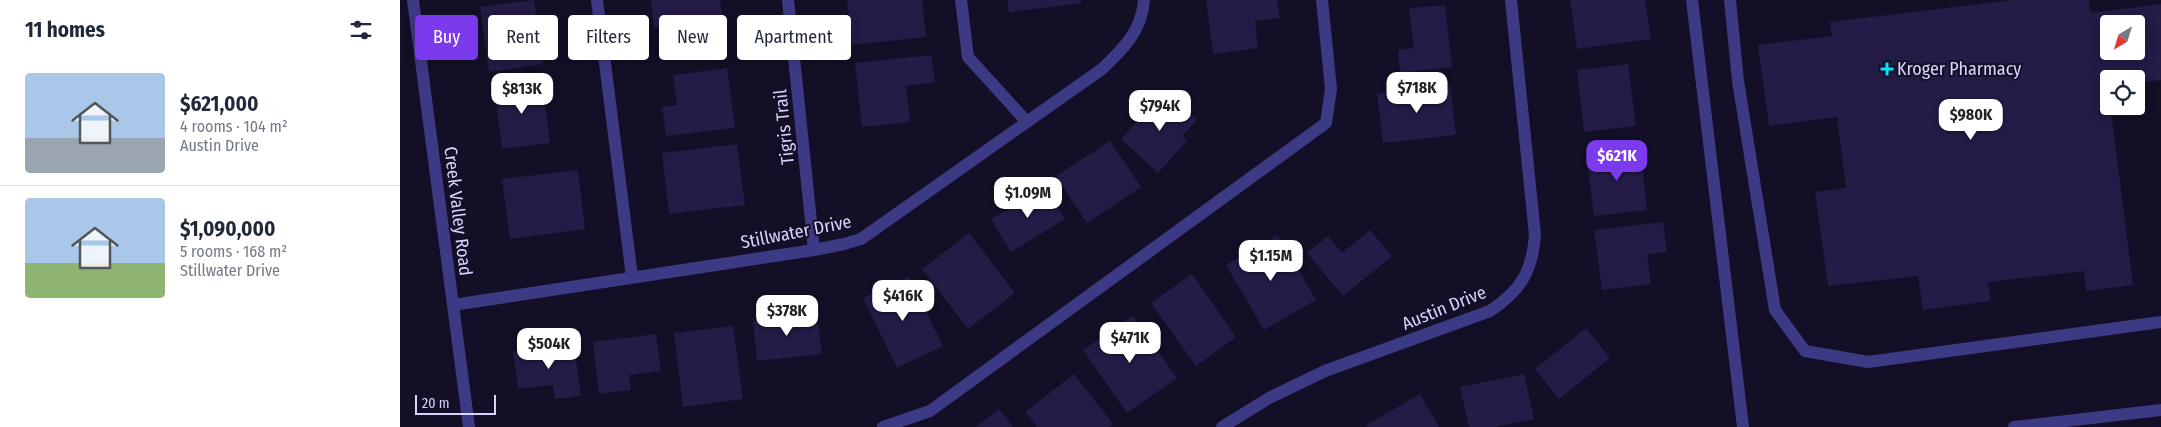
<!DOCTYPE html>
<html lang="en">
<head>
<meta charset="utf-8">
<style>
  body { margin:0; font-family:"Fira Sans Condensed",sans-serif; background:#f6f6f7; color:#1f2937; height:100vh; display:flex; flex-direction:column; font-size:19px; white-space:nowrap }
  * { box-sizing:border-box; margin:0 }
  p { font-size:16px; color:#747a83 }
  .icon { flex:none; width:28px; height:28px; fill:none; stroke:currentColor; stroke-width:2; stroke-linecap:round; stroke-linejoin:round }
  .map { position:relative; flex:1; overflow:hidden }
  .sheet { display:flex; flex-direction:column; background:#fff; width:400px }
  .sheet>* { flex:none }
  .banner { position:absolute; left:15px; top:15px; width:475px; height:45px; display:flex; gap:10px }
  .needle { width:32px; rotate:218deg }
  .controls { position:absolute; left:1700px; top:15px; display:grid; gap:10px }
  .controls a { display:grid; place-items:center; width:45px; height:45px; border-radius:5px; background:#fff; box-shadow:0 2px 12px #0003; font-size:25px }
  .scale { position:absolute; left:15px; bottom:12px; width:81px; box-sizing:border-box; padding-left:5px; border:2px solid #d9d4ff; border-top:0; font-size:14px; line-height:18px; white-space:nowrap; color:#d9d4ff; -webkit-text-stroke:4px #130f26; paint-order:stroke }
  .price { position:absolute; translate:-50% -42px; padding:0 11px; border-radius:10px; background:#fff; color:#222; font-size:16px; line-height:32px; filter:drop-shadow(0 1px 2px #0008) }
  .price::after { content:''; position:absolute; left:50%; top:30px; width:15px; height:11px; margin-left:-8px; background:inherit; clip-path:polygon(0 0,100% 0,50% 100%) }
  .price.active { background:#7c3aed; color:#fff }
  ul { padding:0; list-style:none }
  li { display:flex; align-items:center; gap:15px; height:125px; padding:0 25px }
  li+li { border-top:1px solid #e0e1e3 }
  li span { display:grid; place-items:center; flex:none; width:140px; height:100px; border-radius:5px; color:#555 }
  li>.icon { margin-inline-start:auto }
  span .icon { width:60px; height:60px; fill:#fffc; stroke-width:1 }
  li b { font-size:21px }
  h2 { display:flex; justify-content:space-between; align-items:center; height:60px; padding:0 25px; font-size:21px }
  .pill { padding:0 18px; border-radius:5px; background:#fff; box-shadow:0 2px 12px #0003; font-size:18px; line-height:45px }
  .pill.active { background:#7c3aed; color:#fff }
  main { display:flex; flex:1; min-height:0 }
  .map>svg:first-child { display:block }
  .building { fill:#241b47; fill-rule:evenodd }
  .lines { fill:none; stroke-linecap:round; stroke-linejoin:round }
  .service { stroke:#3d3a85; stroke-width:12 }
  .minor { stroke:#3d3a85; stroke-width:12 }
  .poi-dot { fill:#00e5ff; stroke:#130f26; stroke-width:2 }
  .labels { text-anchor:middle; stroke-width:4; stroke-linejoin:round; paint-order:stroke }
  .poi-label { font-size:18px; fill:#d9d4ff; stroke:#130f26; text-anchor:start }
  .street-label { font-size:18px; fill:#d9d4ff; stroke:#130f26 }
</style>
</head>
<body>
<main>
<section class="sheet">
<h2>11 homes<svg class="icon" aria-label="filters" viewBox="0 0 24 24"><path d="M4 7h16M4 17h16"/><circle cx="9" cy="7" r="2"/><circle cx="15" cy="17" r="2"/></svg></h2>
<ul>
<li><span style="background:linear-gradient(#a9c7e8 65%,#9aa5b1 0)"><svg class="icon" aria-label="home" viewBox="0 0 24 24"><path d="M3 11l9-7 9 7M6 9v11h12V9"/></svg></span><div><b>$621,000</b><p>4 rooms · 104 m²</p><p>Austin Drive</p></div></li>
<li><span style="background:linear-gradient(#a9c7e8 65%,#8fb573 0)"><svg class="icon" aria-label="home" viewBox="0 0 24 24"><path d="M3 11l9-7 9 7M6 9v11h12V9"/></svg></span><div><b>$1,090,000</b><p>5 rooms · 168 m²</p><p>Stillwater Drive</p></div></li>
</ul>
</section>
<div class="map">
<svg width="1761" height="427" viewBox="0 0 1761 427">
  <rect width="100%" height="100%" fill="#130f26"/>
  <path class="building" d="M134,0L143,64L89,72L80,7Z
    M251,0H320L326,46L278,52L274,26L254,28Z
    M447,0H522L526,37L452,45Z
    M607,0H681V3L609,12Z
    M806,0H877L880,18L855,21L858,48L813,54Z
    M1170,0H1245L1251,39L1177,49Z
    M1613,0H1689L1691,13L1761,4V80L1736,83V79H1709L1708,87L1733,285L1686,291L1684,271L1588,282L1591,301L1523,310L1518,276L1428,286L1415,192L1446,188L1437,117L1369,126L1358,45L1432,36L1430,22ZM1709,24H1736V51H1709Z
    M1045,5L1052,67L1000,73L998,50L1014,48L1009,8Z
    M531,55L535,82L506,86L510,122L462,127L455,63Z
    M1228,64L1236,126L1184,132L1177,70Z
    M327,68L335,128L266,136L262,107L277,105L273,75Z
    M142,80L150,143L102,149L94,86Z
    M1050,85L1056,135L983,143L977,94Z
    M765,91L797,120L782,136L787,141L758,173L721,139Z
    M710,141L741,187L687,223L656,176Z
    M337,144L345,205L269,214L262,153Z
    M1240,148L1247,210L1194,216L1186,153Z
    M178,170L185,229L110,239L102,179Z
    M645,186L665,219L611,252L591,219Z
    M1263,222L1267,252L1247,254L1251,284L1202,290L1194,230Z
    M970,230L992,256L943,296L907,253L928,236L942,253Z
    M569,233L615,293L568,329L522,269Z
    M878,235L916,300L864,330L826,265Z
    M792,274L836,337L796,366L751,303Z
    M509,276L543,346L497,368L463,298Z
    M417,313L422,354L357,361L353,321Z
    M733,316L777,378L727,413L683,350Z
    M333,326L343,399L283,407L274,333Z
    M1186,328L1210,358L1159,399L1135,369Z
    M256,334L261,371L229,375L231,390L199,394L193,342Z
    M174,345L181,396L155,399L153,385L118,389L113,352Z
    M674,374L713,424L709,427H637L625,412Z
    M1124,374L1134,419L1095,427H1069L1060,387Z
    M1020,394L1039,427H968L966,425Z
    M599,409L613,427H575Z"/>
  <g class="lines">
    <path class="service" d="M197,0L232,277
      M561,0L568,57L627,122
      M1292,0L1343,427
      M1330,0L1338,81L1375,310L1405,351L1468,362L1761,322
      M483,427L530,411L926,123L931,89L922,0
      M1614,427L1761,410"/>
    <path class="minor" d="M13,0L69,427
      M388,0L414,250
      M53,305L414,250L444,244L461,239L702,69C723,49 742,31 744,0
      M822,427L869,398L925,371L1090,311C1121,290 1132,272 1135,235L1111,0"/>
  </g>
  <path class="poi-dot" d="M1484.5 61.5h5v5h5v5h-5v5h-5v-5h-5v-5h5z"/>
  <g class="labels">
    <g class="poi-label">
      <text x="1497" y="75">Kroger Pharmacy</text>
    </g>
    <g class="street-label">
      <text transform="translate(384 127) rotate(-96)" y="6">Tigris Trail</text>
      <text transform="translate(58 211) rotate(83)" y="6">Creek Valley Road</text>
      <text transform="translate(396 232) rotate(-11)" y="6">Stillwater Drive</text>
      <text transform="translate(1044 308) rotate(-22)" y="6">Austin Drive</text>
    </g>
  </g>
</svg>
<div class="controls">
<a><svg class="needle" viewBox="-14 -14 28 28"><path d="M0-13l5 13h-10z" fill="#e53935"/><path d="M0 13l5-13h-10z" fill="#747a83"/></svg></a>
<a><svg class="icon" aria-label="locate" viewBox="0 0 24 24"><circle cx="12" cy="12" r="6"/><path d="M12 2v4M12 18v4M2 12h4M18 12h4"/></svg></a>
</div>
<div class="scale">20 m</div>
<b class="price" style="left:1017px;top:114px">$718K</b>
<b class="price" style="left:122px;top:115px">$813K</b>
<b class="price" style="left:760px;top:132px">$794K</b>
<b class="price" style="left:1571px;top:141px">$980K</b>
<b class="price active" style="left:1217px;top:182px">$621K</b>
<b class="price" style="left:628px;top:219px">$1.09M</b>
<b class="price" style="left:871px;top:282px">$1.15M</b>
<b class="price" style="left:503px;top:322px">$416K</b>
<b class="price" style="left:387px;top:337px">$378K</b>
<b class="price" style="left:730px;top:364px">$471K</b>
<b class="price" style="left:149px;top:370px">$504K</b>
<div class="banner">
<a class="pill active">Buy</a>
<a class="pill">Rent</a>
<a class="pill">Filters</a>
<a class="pill">New</a>
<a class="pill">Apartment</a>
</div>
</div>
</main>
</body>
</html>
